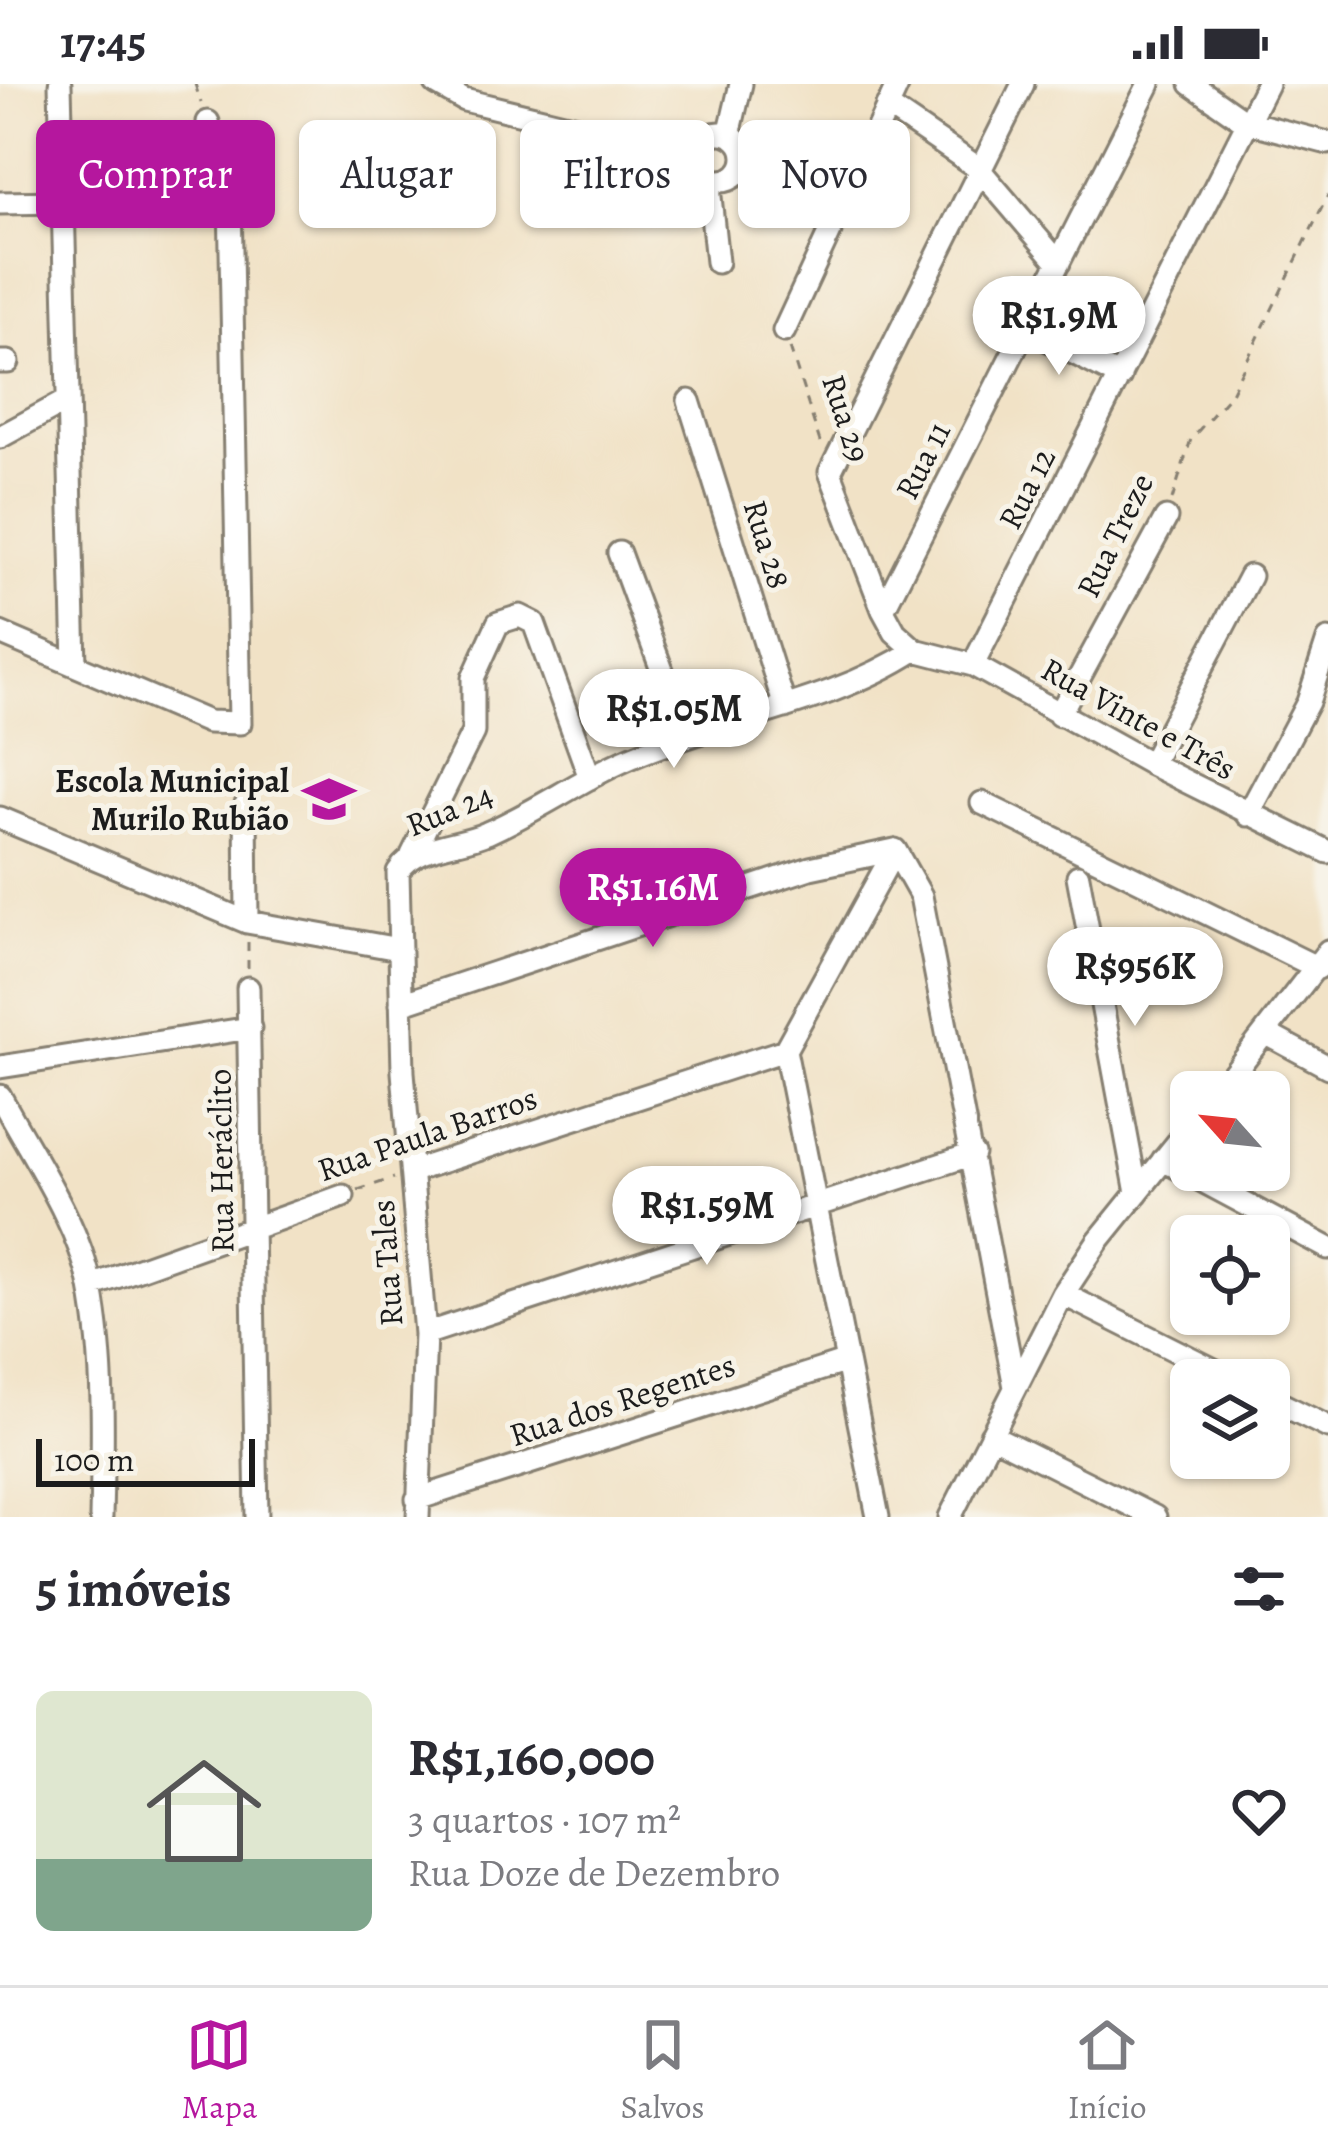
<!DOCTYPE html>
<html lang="pt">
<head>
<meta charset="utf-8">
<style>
  body { margin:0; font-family:Alegreya,serif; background:#f2f2f3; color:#2b2b33; height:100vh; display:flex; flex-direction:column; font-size:45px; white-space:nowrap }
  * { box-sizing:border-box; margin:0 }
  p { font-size:39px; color:#7c7c81 }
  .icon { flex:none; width:66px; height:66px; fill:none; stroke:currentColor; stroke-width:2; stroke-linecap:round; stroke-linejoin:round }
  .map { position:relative; height:1433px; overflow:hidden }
  .side { display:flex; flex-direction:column; background:#fff; flex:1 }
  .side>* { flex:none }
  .top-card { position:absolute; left:36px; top:36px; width:1257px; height:108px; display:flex; gap:24px }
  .needle { width:78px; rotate:297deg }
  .fabs { position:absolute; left:1170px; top:987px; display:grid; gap:24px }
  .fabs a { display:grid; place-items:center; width:120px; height:120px; border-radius:18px; background:#fff; box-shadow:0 3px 9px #0004; font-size:60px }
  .scale { position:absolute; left:36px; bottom:30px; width:219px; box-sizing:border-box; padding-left:12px; border:6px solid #1c1c1c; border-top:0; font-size:33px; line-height:42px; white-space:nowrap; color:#1c1c1c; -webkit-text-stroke:9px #f7f3e8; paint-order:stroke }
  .price { position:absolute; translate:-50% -102px; padding:0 27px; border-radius:42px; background:#fff; color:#222; font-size:39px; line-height:78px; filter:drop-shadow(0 3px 6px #0008) }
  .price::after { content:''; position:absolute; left:50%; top:72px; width:36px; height:27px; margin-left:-18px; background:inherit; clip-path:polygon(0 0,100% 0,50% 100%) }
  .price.on { background:#b5179e; color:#fff }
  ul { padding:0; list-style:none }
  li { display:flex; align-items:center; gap:36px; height:300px; padding:0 36px }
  li span { display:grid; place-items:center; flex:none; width:336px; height:240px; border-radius:18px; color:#555 }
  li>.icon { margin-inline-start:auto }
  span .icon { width:144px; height:144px; fill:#fffc; stroke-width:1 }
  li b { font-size:51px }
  h2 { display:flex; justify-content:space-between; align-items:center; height:144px; padding:0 36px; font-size:51px }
  .chip { padding:0 42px; border-radius:18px; background:#fff; box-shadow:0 3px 9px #0004; font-size:42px; line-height:108px }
  .chip.on { background:#b5179e; color:#fff }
  .status { display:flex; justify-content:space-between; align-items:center; height:84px; padding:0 60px; background:#fff; direction:ltr }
  .status svg { height:33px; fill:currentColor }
  .tabs { display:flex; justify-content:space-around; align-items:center; height:168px; border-top:3px solid #e1e1e2; background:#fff; font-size:33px; color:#7c7c81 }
  .tabs a { display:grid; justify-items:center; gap:6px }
  .tabs .on { color:#b5179e }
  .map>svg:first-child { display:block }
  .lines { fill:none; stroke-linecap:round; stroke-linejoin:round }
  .minor-casing { stroke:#867f71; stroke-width:27 }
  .path { stroke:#867f71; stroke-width:3; stroke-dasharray:9 9; stroke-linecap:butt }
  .minor { stroke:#fff; stroke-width:21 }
  .labels { text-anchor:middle; stroke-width:10; stroke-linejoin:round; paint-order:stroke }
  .street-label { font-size:33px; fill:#1c1c1c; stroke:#f7f3e8 }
  .poi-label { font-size:33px; font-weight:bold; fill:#1c1c1c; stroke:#f7f3e8; text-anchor:end }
</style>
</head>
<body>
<div class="status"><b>17:45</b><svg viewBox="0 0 49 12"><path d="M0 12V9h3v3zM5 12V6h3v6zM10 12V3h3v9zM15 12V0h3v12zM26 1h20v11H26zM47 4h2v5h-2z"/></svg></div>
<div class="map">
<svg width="1328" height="1433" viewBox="0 0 1328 1433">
  <rect width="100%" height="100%" fill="#f7f3e8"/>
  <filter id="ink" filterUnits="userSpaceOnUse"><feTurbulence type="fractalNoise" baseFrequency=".00833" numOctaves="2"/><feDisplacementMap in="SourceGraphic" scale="24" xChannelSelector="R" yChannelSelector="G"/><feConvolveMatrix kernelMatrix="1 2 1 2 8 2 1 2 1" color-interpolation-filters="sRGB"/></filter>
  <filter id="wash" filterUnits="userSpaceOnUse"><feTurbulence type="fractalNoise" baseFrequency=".004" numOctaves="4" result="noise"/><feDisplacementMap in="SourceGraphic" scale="48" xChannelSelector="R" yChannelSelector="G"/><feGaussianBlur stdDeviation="2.7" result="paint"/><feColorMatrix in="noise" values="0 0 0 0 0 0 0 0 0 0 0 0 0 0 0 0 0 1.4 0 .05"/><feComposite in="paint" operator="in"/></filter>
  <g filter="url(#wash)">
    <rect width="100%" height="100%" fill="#f1e2c6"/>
  </g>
  <g filter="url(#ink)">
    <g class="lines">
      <g class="minor-casing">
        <path id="minor" d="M60,0L75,581
          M436,0L464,16L696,72
          M1023,0L830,388L883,526L895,548L915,566L973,581L1151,680L1328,768
          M1191,0L1244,37L1328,59
          M887,22L978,84L1059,179
          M696 73a24 24 0 1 1 48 0a24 24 0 1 1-48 0Z
          M729,51L741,0
          M708,94L717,178
          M0,119L63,118
          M1025,244L1120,293
          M784,247L898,0
          M0,278H8
          M689,317L785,623
          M0,353L68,316
          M619,469L686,652
          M883,526L1149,0
          M0,549L208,638L240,639L230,114L208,38
          M973,581L1267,0
          M1059,631L1166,434
          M1151,680L1250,492
          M982,719L1318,884
          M246,720L247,838
          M1248,731L1308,618L1328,556
          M0,734L247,838L399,865
          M895,766L921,812L1015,1303
          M412,771L473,648V594L498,539L520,532L534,539L590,694
          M1078,792L1137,1109
          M248,904L257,1433
          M401,920L810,784L895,766
          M1267,950L1328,983
          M0,983L250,944
          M1219,1008L1328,867
          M0,1012C31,1071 78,1137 91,1203C105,1277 103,1358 101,1433
          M1163,1076L1328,1164
          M413,1087L785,966
          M91,1202L343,1112
          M1063,1210L1234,1296
          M425,1250L973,1070
          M1269,1314L1328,1343
          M991,1351L1155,1433
          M417,1415L847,1277
          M418,1433L425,1250L403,988L398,788C415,760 459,762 487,749C540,726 588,690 642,669C732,633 833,619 915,566
          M878,1433L785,966L895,766
          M950,1433L1063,1210L1098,1157L1191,1042"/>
      </g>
      <path class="path" d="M195,0L201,19
        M790,264L822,364
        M1172,416L1191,355L1230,311L1328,111
        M248,858V884
        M358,1106L394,1094"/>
      <use href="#minor" class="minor"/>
    </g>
  </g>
  <defs>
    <g id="school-bare" transform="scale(4.14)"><path d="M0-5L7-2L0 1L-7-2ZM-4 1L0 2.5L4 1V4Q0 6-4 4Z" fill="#b5179e" stroke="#f7f3e8" stroke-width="2.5" paint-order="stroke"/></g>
  </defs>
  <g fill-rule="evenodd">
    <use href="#school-bare" x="329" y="715"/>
  </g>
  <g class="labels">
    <g class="street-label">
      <text transform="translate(847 334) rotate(72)" y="12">Rua 29</text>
      <text transform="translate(922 376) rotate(-63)" y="12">Rua 11</text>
      <text transform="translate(1026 404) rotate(-63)" y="12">Rua 12</text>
      <text transform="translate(1114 451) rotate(-64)" y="12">Rua Treze</text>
      <text transform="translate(768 460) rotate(73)" y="12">Rua 28</text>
      <text transform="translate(1139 634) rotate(29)" y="12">Rua Vinte e Três</text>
      <text transform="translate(449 725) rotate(-22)" y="12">Rua 24</text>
      <text transform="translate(427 1049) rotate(-19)" y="12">Rua Paula Barros</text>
      <text transform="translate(220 1077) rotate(-91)" y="12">Rua Heráclito</text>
      <text transform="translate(386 1179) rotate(-94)" y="12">Rua Tales</text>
      <text transform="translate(622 1315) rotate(-18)" y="12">Rua dos Regentes</text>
    </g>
    <g class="poi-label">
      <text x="289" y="708">Escola Municipal<tspan x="289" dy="38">Murilo Rubião</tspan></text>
    </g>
  </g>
</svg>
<div class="fabs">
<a><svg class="needle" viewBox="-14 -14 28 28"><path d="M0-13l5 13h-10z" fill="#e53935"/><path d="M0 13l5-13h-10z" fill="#7c7c81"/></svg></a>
<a><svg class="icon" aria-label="locate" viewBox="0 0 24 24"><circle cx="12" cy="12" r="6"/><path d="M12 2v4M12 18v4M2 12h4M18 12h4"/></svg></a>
<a><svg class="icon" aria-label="layers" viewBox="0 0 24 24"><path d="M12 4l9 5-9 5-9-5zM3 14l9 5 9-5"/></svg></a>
</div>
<div class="scale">100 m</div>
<b class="price" style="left:1059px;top:294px">R$1.9M</b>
<b class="price" style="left:674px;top:687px">R$1.05M</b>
<b class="price on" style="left:653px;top:866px">R$1.16M</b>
<b class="price" style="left:1135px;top:945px">R$956K</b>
<b class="price" style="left:707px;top:1184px">R$1.59M</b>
<div class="top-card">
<a class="chip on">Comprar</a>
<a class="chip">Alugar</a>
<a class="chip">Filtros</a>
<a class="chip">Novo</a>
</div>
</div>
<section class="side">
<h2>5 imóveis<svg class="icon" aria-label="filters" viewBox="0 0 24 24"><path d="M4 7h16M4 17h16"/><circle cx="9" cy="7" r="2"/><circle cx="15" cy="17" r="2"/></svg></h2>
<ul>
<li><span style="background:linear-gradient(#dfe7d0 70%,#7fa58c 0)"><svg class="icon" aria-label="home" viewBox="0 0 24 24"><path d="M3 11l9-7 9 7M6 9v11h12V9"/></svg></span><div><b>R$1,160,000</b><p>3 quartos · 107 m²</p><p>Rua Doze de Dezembro</p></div><svg class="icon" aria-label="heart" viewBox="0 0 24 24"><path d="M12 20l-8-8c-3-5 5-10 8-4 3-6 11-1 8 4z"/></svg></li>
</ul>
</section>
<nav class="tabs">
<a class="on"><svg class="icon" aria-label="map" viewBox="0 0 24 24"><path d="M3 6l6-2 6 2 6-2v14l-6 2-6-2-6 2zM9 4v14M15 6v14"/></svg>Mapa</a>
<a><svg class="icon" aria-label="saved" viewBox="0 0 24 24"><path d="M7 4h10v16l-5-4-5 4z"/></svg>Salvos</a>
<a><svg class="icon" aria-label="home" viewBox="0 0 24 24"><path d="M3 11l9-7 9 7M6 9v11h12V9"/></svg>Início</a>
</nav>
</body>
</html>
